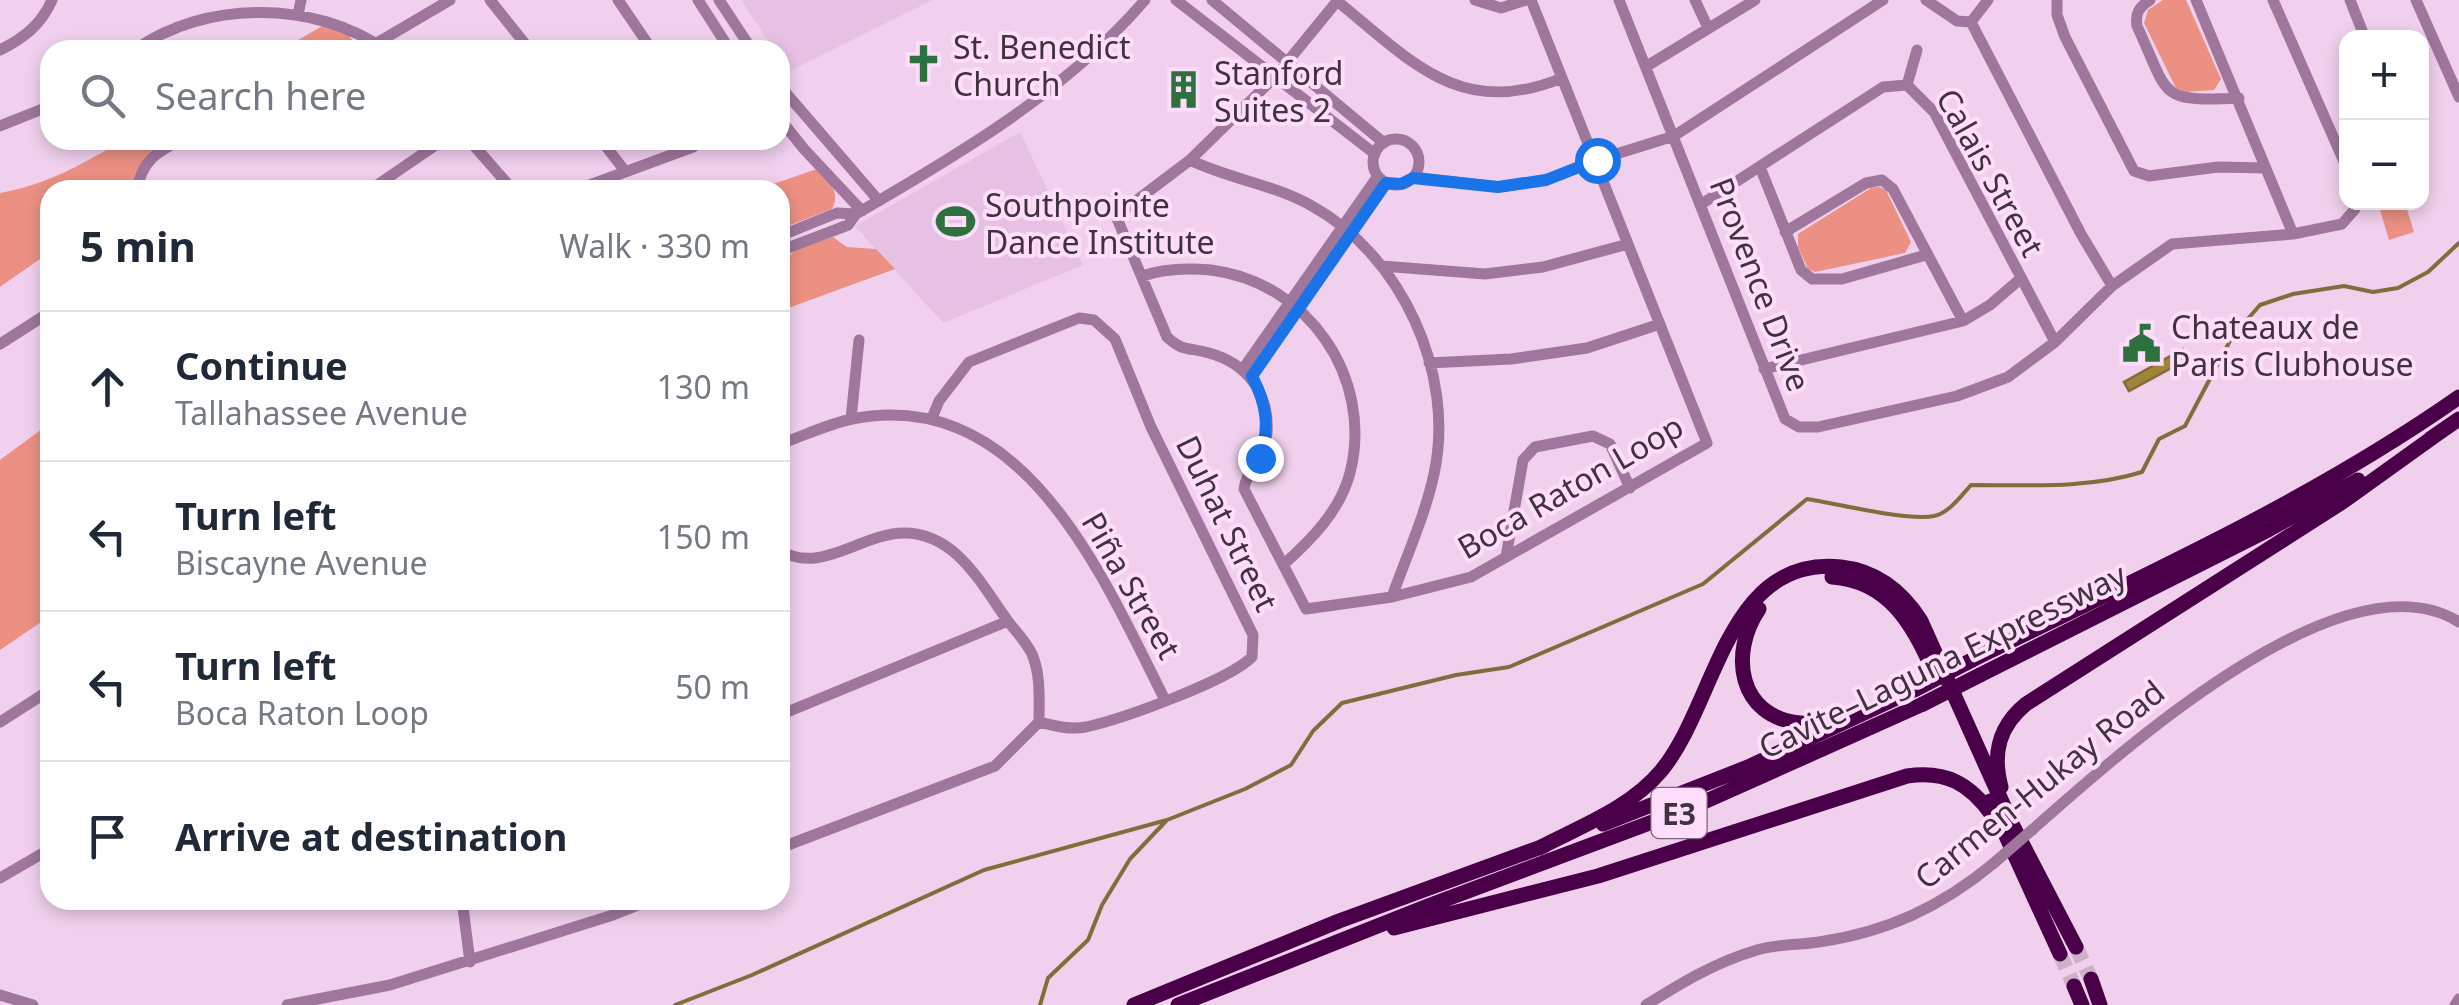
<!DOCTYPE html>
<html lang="en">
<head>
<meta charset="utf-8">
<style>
	body { margin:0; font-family:"Noto Sans",sans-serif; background:#f6f6f7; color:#1f2937 }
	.controls { position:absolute; right:30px; top:30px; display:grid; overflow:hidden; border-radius:20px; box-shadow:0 5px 15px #0003 }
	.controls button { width:90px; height:90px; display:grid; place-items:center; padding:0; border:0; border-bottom:2px solid #e0e1e3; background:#fff; color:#1f2937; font:50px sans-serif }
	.stop { position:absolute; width:30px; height:30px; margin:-22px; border:8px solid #1a73e8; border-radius:50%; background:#fff }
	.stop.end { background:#1a73e8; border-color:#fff; box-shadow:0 2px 10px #0008 }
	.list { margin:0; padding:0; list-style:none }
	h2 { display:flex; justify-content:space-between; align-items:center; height:130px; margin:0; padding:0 40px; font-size:42px }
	h2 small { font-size:32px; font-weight:400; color:#747a83 }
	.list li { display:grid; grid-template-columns:65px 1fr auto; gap:30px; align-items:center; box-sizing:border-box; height:150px; padding:0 40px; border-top:2px solid #e0e1e3 }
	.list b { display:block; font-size:38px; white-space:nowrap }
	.list p { margin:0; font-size:32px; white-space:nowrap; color:#747a83 }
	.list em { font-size:32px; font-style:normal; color:#747a83 }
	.icon { flex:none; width:55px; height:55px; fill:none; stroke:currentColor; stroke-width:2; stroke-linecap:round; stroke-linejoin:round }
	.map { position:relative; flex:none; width:2459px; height:1005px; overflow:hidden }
	.search { position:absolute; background:#fff; box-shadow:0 5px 15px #0003; left:40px; top:40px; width:750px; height:110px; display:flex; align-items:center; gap:25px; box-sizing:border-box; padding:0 35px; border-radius:30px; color:#747a83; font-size:38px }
	.panel { position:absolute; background:#fff; box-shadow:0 5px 15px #0003; left:40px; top:180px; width:750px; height:730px; border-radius:30px }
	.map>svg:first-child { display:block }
	.built { fill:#e7c1e4 }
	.green { fill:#eb9083 }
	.water { fill:#a08439; stroke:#836c3b; stroke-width:2.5 }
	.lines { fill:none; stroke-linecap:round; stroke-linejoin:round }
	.stream { stroke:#836c3b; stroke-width:4 }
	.highway-tunnel { stroke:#cdb1ca; stroke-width:15; stroke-dasharray:15 8; stroke-linecap:butt }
	.minor { stroke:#9f769c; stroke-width:11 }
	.highway { stroke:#4a0049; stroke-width:15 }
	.minor-bridge { stroke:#9f769c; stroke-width:11 }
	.highway-bridge { stroke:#4a0049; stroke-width:15 }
	.route { stroke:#1a73e8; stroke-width:12 }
	.labels { text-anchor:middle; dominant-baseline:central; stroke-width:8; stroke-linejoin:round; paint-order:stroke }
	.shield { fill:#feddfb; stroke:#796677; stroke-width:2.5 }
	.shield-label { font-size:30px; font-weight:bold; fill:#40333f }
	.poi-label { font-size:32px; fill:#40333f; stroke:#feddfb; text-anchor:start }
	.street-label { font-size:32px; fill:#40333f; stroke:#feddfb }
</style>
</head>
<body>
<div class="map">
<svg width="2459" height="1005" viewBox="0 0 2459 1005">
	<rect width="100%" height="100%" fill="#f0d0ed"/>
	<path class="built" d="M741,0H933L788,72L780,60V50H774Z
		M1020,132L1083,265L943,323L855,226Z"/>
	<path class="green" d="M2163,0H2186L2221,79L2214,90L2186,92L2176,88L2144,23L2148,10Z
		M324,25L347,33L360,50H281Z
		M124,140H175L150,154L135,190H50V252L0,287V193C47,185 84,163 124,140Z
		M817,169C829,183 841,190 832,209L780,229V190H755Z
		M1879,187L1886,190L1911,242L1905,253L1815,272L1808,269L1798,247V234L1871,188Z
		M2378,203H2405L2414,232L2389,240Z
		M833,237L847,247L876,249L895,269L780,311V263L796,250Z
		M50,423V616L0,650V460Z"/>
	<path class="water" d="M2183,349L2188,359L2129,391L2124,382Z"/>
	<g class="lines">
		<path class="stream" d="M675,1005L752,975L984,870L1167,820L1245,789L1291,765L1313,731L1342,703L1456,675L1509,667L1703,584L1807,499C1839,504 1905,521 1934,516C1949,513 1961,496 1971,485C2027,485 2088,489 2142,472L2159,439L2185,426L2232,337L2260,305L2293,294L2344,286L2373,292L2398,288L2428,272L2459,243
			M1040,1005L1048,978L1088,940L1102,905L1130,859L1167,820"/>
		<path class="highway-tunnel" d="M2076,947L2091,979
			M2060,954L2074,986"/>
		<path class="minor" d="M490,0L530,50
			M618,0L652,50
			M698,0L730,50
			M719,0L752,50
			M1176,0L1375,154
			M1212,0L1384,143
			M1338,0L1275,77L1190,160L1116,216L1167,337C1183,352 1189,347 1209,353C1246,363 1270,393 1267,433C1265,455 1247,468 1244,489L1306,609L1392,597L1471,577L1707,443L1531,0
			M1475,0L1501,8L1526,0
			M1619,0L1785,419L1799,427H1818L1957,396L2008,377L2055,342L2112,286L2172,244L2293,234L2342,224L2355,209L2356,202
			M1695,0L1708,28
			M1926,0L1957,21L1971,22L1988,0
			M2057,0V15L2065,37L2134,171L2149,176L2218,167L2265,168
			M2150,0C2139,7 2135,13 2137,26C2170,97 2157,102 2239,98
			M2196,0L2293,234
			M2273,0L2346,166
			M2350,0L2365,38
			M2416,0L2459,97
			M1337,1C1410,60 1460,120 1562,78
			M298,15L301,0
			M1971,22L2081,234L2112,286
			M0,50C24,38 41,25 52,0
			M135,50C204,0 316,0 385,50
			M365,50L450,0
			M1647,66L1755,0
			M1907,85L1917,50
			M780,86L879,201
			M780,119L804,149L862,211
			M0,126L50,106
			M1373 162a23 23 0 1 1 46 0a23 23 0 1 1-46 0Z
			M469,140L513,190
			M601,140L625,171
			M1190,160C1229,179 1273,184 1312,206C1401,255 1456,373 1434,474C1425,516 1406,557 1392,597
			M1760,167L1801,270L1812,279H1842L1926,255
			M1413,177L1498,187L1546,180L1597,160L1674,136L1883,0
			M137,190C142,161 156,152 181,140
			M370,190L443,140
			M576,190L693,147L701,140
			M1700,205L1883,87L1907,85L1934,112L2055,342
			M1785,232L1866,183L1882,180L1893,189L1963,321
			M780,236L837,213L856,214
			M780,251L848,225L856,214C958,155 1068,90 1145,0
			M1382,266L1485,274L1543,267L1628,244
			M1143,276C1165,268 1188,268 1211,270C1308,282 1374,378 1350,473C1340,511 1311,540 1283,565
			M0,344L50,312
			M1429,363L1511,359L1587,348L1660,324
			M1243,369L1378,176
			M1764,369L1963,321L1990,305L2019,280
			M1252,376L1386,183
			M932,418L939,401L969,362L1079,318L1094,320L1115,339L1151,427L1253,635L1252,657C1228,681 1122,719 1086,727C1070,730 1055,726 1039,722
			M851,419L859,340
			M780,444C803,436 828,424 852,419C1024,385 1103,577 1165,700
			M780,550C819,576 862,533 904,533C954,533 979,580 1005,617C1013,629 1026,641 1032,654C1041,675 1039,700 1039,722L995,766L780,848
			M1506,557L1523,460L1535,447L1593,436L1610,444L1630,488
			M780,715L1008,621
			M0,722L50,690
			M2032,830C2115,757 2342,549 2459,622
			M0,878L50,849
			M462,900L470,962
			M0,995L33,1005
			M287,1005L390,985L613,915L651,900
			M1646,1005C1683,982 1716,962 1757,950C1777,944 1799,945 1819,942C1887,932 1941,907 1994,863
			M2455,1005L2459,999"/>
		<path class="highway" d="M2430,439L2459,419
			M1832,577C1889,581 1912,624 1933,670
			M1759,609C1729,653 1738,717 1800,723C1816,724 1831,719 1846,714
			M1972,660C2138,578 2308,503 2459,397
			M1980,675L2268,530L2358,480
			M2001,787C1992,753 1999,726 2026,704L2344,501L2436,435
			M1990,801L2060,954
			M1603,824L1748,767L1916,689
			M1539,848C1581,826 1630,808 1661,771C1717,704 1725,555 1841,567C1877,571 1902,591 1921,621L2012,824L2076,947
			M1394,928L1598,876L1907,776C1946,770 1970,784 1992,815
			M2091,979L2100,1005
			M2074,986L2082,1005
			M1134,1005L1339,921L1544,846
			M1178,1005L1428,906L1695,806L1923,704"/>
		<path class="minor-bridge" d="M1994,863L2032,830"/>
		<path class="highway-bridge" d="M1916,689L1972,660
			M1923,704L1980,675"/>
	</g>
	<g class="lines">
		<path class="route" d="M1260,458C1270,427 1267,405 1252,376L1386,183L1401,184L1413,178L1498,187L1546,180L1597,160"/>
	</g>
	<defs>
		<symbol id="church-bare" viewBox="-9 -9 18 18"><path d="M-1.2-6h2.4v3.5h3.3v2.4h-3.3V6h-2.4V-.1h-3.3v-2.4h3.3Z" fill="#2d723e" stroke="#feddfb" stroke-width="2.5" paint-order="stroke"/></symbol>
		<symbol id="building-bare" viewBox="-9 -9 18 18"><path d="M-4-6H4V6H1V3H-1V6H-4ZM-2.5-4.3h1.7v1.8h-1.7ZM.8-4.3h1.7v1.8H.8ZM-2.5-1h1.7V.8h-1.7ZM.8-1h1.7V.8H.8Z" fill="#2d723e" stroke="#feddfb" stroke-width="2.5" paint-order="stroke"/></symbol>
		<symbol id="stadium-bare" viewBox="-9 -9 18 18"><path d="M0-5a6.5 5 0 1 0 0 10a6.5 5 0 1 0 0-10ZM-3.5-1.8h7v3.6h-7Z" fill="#2d723e" stroke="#feddfb" stroke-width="2.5" paint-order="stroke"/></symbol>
		<symbol id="civic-bare" viewBox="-9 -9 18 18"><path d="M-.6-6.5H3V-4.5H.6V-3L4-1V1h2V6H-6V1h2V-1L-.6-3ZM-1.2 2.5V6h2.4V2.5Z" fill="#2d723e" stroke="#feddfb" stroke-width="2.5" paint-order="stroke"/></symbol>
	</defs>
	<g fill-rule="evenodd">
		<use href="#church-bare" x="896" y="36" width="55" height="55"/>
		<use href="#building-bare" x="1156" y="62" width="55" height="55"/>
		<use href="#stadium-bare" x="928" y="194" width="55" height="55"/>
		<use href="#civic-bare" x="2114" y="316" width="55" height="55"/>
	</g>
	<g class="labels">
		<rect class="shield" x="1651.5" y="788" width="55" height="50" rx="8"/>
		<g class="shield-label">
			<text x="1679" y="813">E3</text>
		</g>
		<g class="poi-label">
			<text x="953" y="46">St. Benedict<tspan x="953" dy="37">Church</tspan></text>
			<text x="1214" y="72">Stanford<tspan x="1214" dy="37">Suites 2</tspan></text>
			<text x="985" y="204">Southpointe<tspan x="985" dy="37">Dance Institute</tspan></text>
			<text x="2171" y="326">Chateaux de<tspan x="2171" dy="37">Paris Clubhouse</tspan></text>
		</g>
		<g class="street-label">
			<text transform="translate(1991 172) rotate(61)">Calais Street</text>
			<text transform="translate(1761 284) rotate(69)">Provence Drive</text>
			<text transform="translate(1570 486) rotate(-30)">Boca Raton Loop</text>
			<text transform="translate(1228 523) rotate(64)">Duhat Street</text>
			<text transform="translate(1132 585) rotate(60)">Piña Street</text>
			<text transform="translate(1942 660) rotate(-26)">Cavite–Laguna Expressway</text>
			<text transform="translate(2039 784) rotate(-39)">Carmen-Hukay Road</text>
		</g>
	</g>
</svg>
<div class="controls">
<button>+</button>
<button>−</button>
</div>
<div class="stop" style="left:1597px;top:160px"></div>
<div class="stop end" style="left:1260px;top:458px"></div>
<div class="search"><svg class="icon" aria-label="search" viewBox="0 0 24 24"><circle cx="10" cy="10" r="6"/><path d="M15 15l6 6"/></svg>Search here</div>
<section class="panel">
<h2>5 min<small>Walk · 330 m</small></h2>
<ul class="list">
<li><svg class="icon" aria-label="ahead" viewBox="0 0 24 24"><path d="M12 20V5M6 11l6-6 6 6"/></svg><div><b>Continue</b><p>Tallahassee Avenue</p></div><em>130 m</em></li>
<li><svg class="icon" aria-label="left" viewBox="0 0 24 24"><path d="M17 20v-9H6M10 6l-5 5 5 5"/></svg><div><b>Turn left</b><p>Biscayne Avenue</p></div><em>150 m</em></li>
<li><svg class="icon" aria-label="left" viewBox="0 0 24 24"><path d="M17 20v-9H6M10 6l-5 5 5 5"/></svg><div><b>Turn left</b><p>Boca Raton Loop</p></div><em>50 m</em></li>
<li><svg class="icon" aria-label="arrive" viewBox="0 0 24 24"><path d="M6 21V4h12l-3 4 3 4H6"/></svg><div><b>Arrive at destination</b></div></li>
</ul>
</section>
</div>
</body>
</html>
